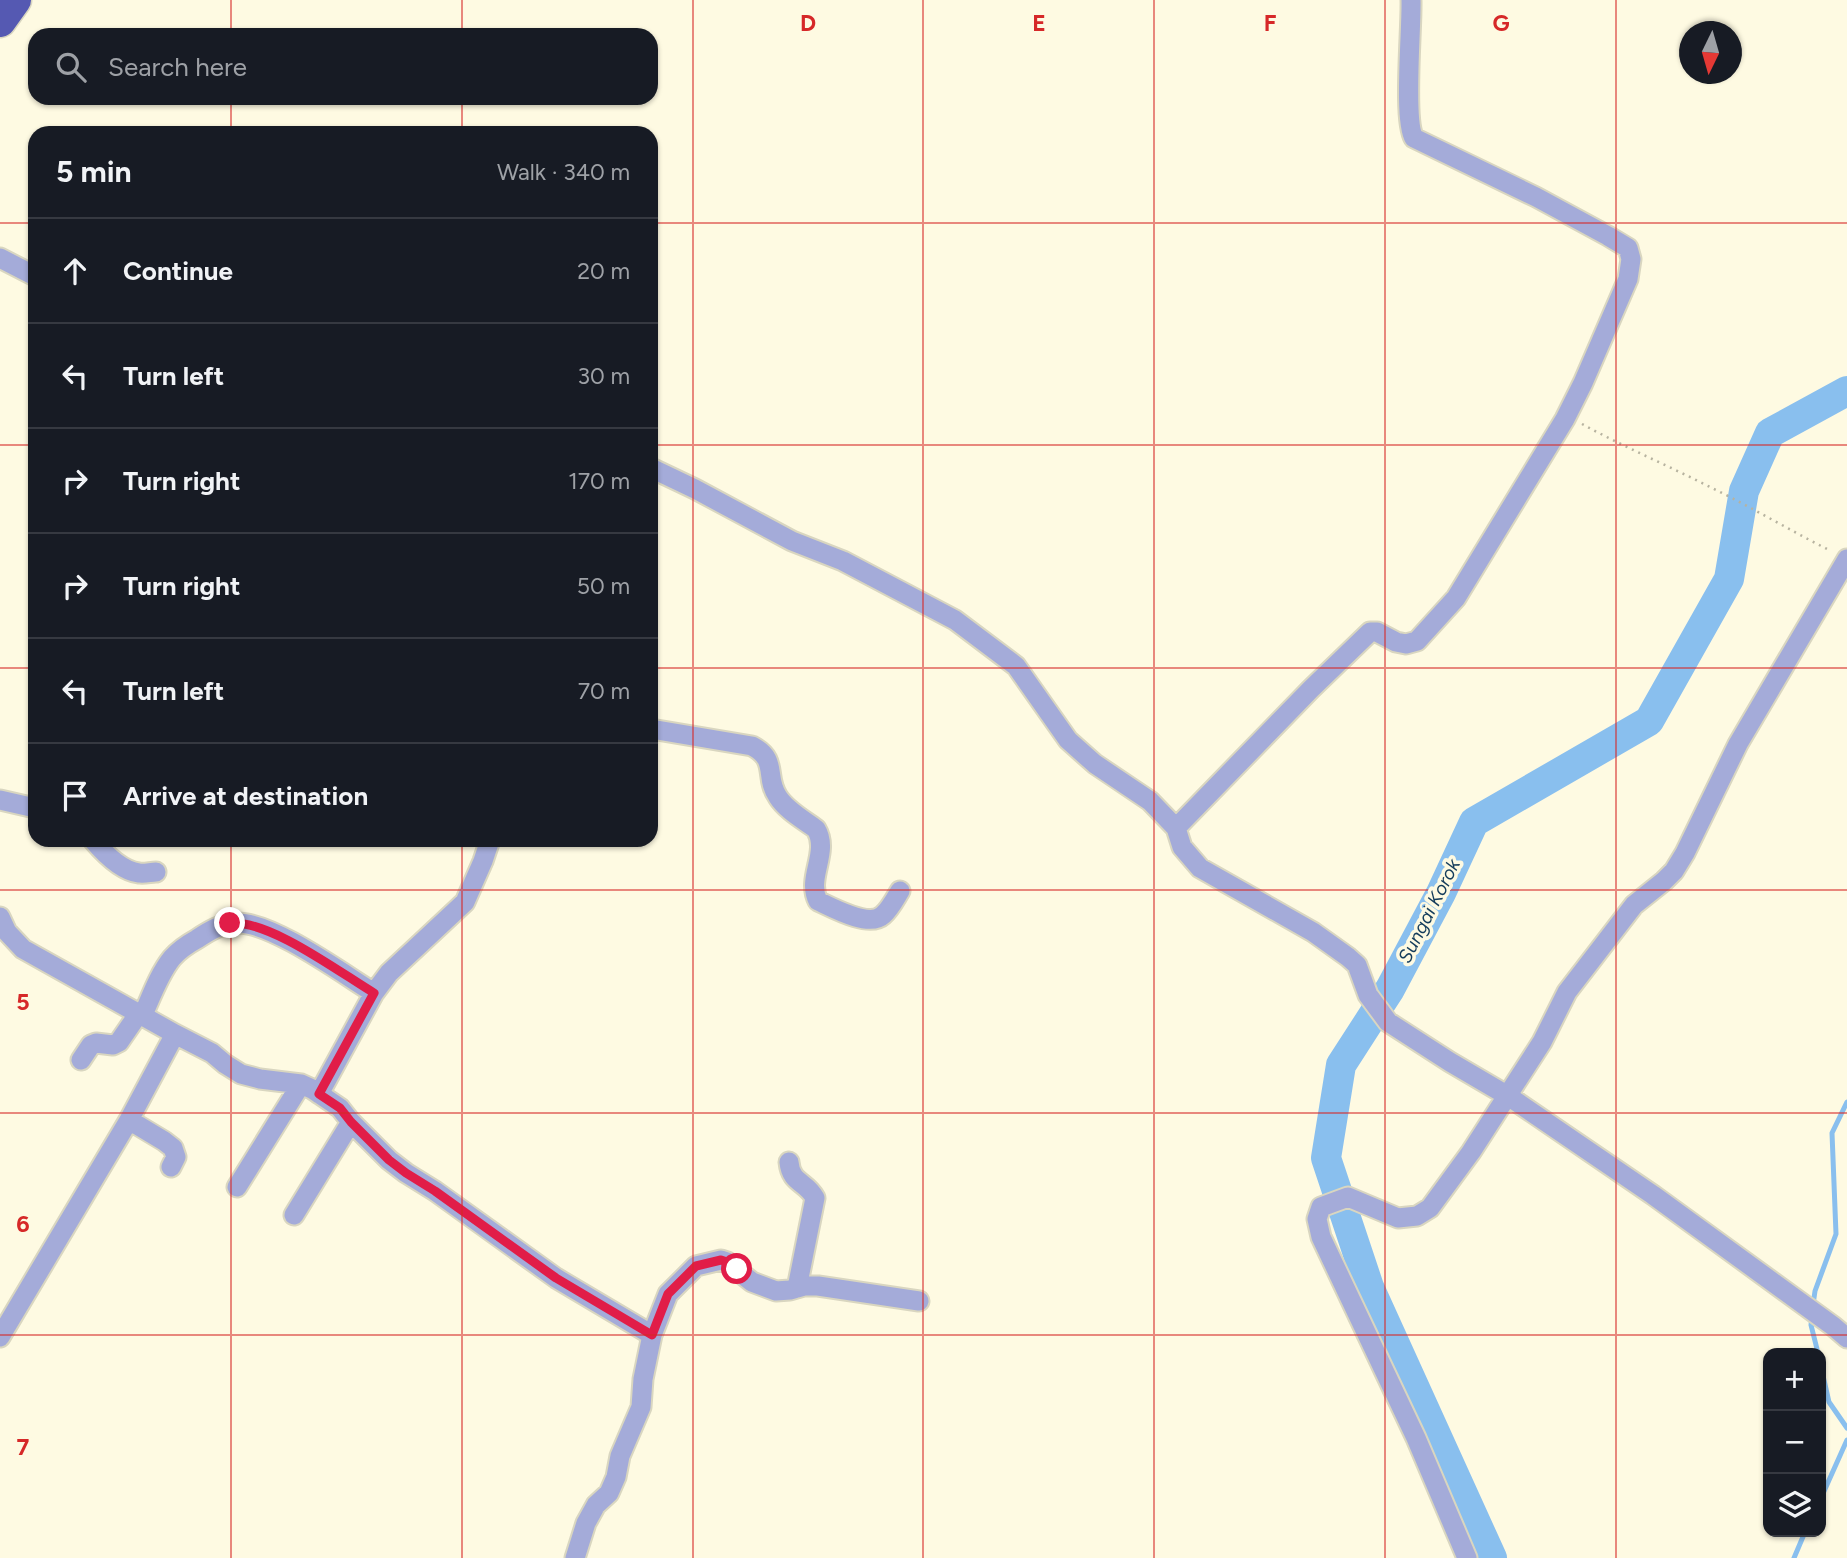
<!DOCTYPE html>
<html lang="en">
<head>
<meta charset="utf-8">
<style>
	body { margin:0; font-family:Figtree,sans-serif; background:#242831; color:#f1f3f6 }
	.controls { position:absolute; right:21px; bottom:21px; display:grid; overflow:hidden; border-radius:14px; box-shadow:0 2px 5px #0004 }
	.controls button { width:63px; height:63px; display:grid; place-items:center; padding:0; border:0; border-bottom:2px solid #363941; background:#171b24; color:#f1f3f6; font:35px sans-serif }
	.compass { position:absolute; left:1679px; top:21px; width:63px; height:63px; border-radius:50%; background:#171b24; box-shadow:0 2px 5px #0004; rotate:185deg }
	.stop { position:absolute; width:21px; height:21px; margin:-16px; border:5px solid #e11d48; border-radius:50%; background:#fff }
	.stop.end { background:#e11d48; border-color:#fff; box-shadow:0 2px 7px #0008 }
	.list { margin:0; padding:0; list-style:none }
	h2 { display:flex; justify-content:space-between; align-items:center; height:91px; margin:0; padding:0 28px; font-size:30px }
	h2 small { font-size:23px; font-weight:400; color:#9ea1a6 }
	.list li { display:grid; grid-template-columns:46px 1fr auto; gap:21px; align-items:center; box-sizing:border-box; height:105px; padding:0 28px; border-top:2px solid #363941 }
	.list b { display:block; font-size:26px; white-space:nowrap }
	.list em { font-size:23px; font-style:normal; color:#9ea1a6 }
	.icon { flex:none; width:38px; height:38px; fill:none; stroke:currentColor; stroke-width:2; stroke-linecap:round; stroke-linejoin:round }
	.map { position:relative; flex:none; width:1847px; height:1558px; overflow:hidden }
	.search { position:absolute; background:#171b24; box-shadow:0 2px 5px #0004; left:28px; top:28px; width:630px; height:77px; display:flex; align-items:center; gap:18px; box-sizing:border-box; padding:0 24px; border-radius:21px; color:#9ea1a6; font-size:26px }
	.panel { position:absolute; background:#171b24; box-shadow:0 2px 5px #0004; left:28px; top:126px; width:630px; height:721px; border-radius:21px }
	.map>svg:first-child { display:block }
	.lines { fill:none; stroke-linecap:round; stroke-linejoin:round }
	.stream { stroke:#89bfee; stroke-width:5 }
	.river { stroke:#89bfee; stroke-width:30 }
	.minor-casing { stroke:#d9d6c0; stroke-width:23 }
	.trunk-casing { stroke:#d9d6c0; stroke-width:35 }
	.path { stroke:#b7b3a0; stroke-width:2.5; stroke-dasharray:2 5; stroke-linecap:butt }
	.minor { stroke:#a4abd9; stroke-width:19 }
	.trunk { stroke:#5559b2; stroke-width:32 }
	.route { stroke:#e11d48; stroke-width:9 }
	.grid { fill:none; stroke:#d62828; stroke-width:2; stroke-opacity:0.55 }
	.labels { text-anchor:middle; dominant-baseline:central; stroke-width:7; stroke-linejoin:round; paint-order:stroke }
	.water-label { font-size:19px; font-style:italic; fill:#143c5b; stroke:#fefae2 }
	.grid-label { font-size:23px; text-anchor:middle; font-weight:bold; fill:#d62828; stroke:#fefae2; stroke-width:7; stroke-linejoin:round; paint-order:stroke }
</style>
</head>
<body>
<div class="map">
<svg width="1847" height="1558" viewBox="0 0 1847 1558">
	<rect width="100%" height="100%" fill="#fefae2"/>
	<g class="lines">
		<path class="stream" d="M1813,1305L1815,1291L1836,1234L1832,1133L1847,1102
			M1812,1315L1811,1325L1818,1353
			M1821,1367L1829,1402L1847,1428
			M1821,1498L1847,1440
			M1794,1558L1805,1532"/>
		<path class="river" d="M1492,1558L1369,1287L1326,1158L1341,1065L1390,989L1441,893L1474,822L1649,721L1729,579L1744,491L1770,433L1847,391"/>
		<defs>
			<path id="minor" d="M0,258L35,276
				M651,468L695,489L792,541L843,561L955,620L1016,666L1068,740L1095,764L1150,801L1176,828L1182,847L1200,868L1313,932L1348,957L1357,965L1368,995L1388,1022L1450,1062L1508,1096L1653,1195L1833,1326L1847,1338
				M651,729L752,746C779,760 764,777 778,797C786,810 804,820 816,829C830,852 806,878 818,901C833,908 869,928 883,915C890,909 895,899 900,891
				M0,800L35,808
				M1176,828L1311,689L1370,632H1377L1396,642L1406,644L1417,641L1456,598L1565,419L1583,383L1628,279L1631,259L1628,248L1608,236L1536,197L1414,138C1403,120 1412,27 1411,0
				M93,840C104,853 121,871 139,873C144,874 151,872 156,872
				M0,917L7,932L23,949L175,1034L212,1053L225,1064L241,1074L260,1079L301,1084L312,1089L340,1108L351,1122L389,1160L406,1173L435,1191L556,1278L652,1335
				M143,1015C151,997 159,974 172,958C179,950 188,944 197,939C209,931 222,923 237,923C272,922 343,974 374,993
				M81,1060L91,1045L96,1043L113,1045L119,1042L139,1013
				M319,1094L374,993L389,973L465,902L483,861L490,840
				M129,1120L164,1141L173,1148L176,1157L171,1167
				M789,1162C791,1184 806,1181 815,1198L797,1288
				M237,1187L301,1084
				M294,1215L351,1122
				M0,1337L129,1120L175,1034
				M575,1558L586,1523L596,1505L609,1493L616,1477L620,1456L641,1407L643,1379L652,1335L668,1294L696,1266L721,1260L727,1262L752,1282L776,1291L790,1290L804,1286H818L919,1301
				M1467,1558L1416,1438L1321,1237L1317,1219L1321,1207L1348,1197L1398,1218L1417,1216L1430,1208L1471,1152L1542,1042L1567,992L1634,905L1664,881L1674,871L1685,853L1738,744L1847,559"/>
			<path id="trunk" d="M0,21L15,0"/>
		</defs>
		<use href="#minor" class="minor-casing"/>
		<use href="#trunk" class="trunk-casing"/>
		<path class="path" d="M1582,424C1624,447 1669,466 1712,488C1753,508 1791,531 1831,551"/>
		<use href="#minor" class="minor"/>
		<use href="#trunk" class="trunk"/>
	</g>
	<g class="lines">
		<path class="route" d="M230,923C270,920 339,972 374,993L319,1094L340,1108L351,1122L389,1160L406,1173L435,1191L556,1278L652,1335L668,1294L696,1266L721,1260L727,1262L737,1269"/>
	</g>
	<path class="grid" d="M231,0V35M462,0V35M693,0V1558M923,0V1558M1154,0V1558M1385,0V1558M1616,0V1558M231,98V133M462,98V133M0,223H35M651,223H1847M0,445H35M651,445H1847M0,668H35M651,668H1847M231,840V1558M462,840V1558M0,890H1847M0,1113H1847M0,1335H1847"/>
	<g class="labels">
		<g class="water-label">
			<text transform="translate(1429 911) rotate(-63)">Sungai Korok</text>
		</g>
	</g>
	<g class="grid-label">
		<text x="808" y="31">D</text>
		<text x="1039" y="31">E</text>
		<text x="1270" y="31">F</text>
		<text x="1501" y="31">G</text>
		<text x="23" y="1010">5</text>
		<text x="23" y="1232">6</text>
		<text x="23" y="1455">7</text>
	</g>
</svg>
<div class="controls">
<button>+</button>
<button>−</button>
<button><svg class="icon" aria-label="layers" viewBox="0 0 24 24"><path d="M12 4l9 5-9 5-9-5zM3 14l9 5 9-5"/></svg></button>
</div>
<svg class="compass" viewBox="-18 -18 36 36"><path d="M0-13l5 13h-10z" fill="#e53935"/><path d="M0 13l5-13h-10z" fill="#9ea1a6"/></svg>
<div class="stop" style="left:737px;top:1269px"></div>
<div class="stop end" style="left:230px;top:923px"></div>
<div class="search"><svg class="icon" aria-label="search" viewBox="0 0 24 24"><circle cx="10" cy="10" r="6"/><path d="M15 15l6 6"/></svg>Search here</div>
<section class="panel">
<h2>5 min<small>Walk · 340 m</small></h2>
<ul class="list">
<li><svg class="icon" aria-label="ahead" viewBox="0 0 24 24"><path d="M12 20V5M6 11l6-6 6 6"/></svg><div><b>Continue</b></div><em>20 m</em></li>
<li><svg class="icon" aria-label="left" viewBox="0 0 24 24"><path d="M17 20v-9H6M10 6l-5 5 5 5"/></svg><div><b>Turn left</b></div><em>30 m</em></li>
<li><svg class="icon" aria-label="right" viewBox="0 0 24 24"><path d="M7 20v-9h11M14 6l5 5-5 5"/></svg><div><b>Turn right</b></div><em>170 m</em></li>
<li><svg class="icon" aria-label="right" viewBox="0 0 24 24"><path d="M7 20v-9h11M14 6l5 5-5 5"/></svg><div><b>Turn right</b></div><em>50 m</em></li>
<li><svg class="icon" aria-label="left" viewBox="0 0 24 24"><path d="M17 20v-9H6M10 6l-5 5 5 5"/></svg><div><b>Turn left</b></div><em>70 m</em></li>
<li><svg class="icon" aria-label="arrive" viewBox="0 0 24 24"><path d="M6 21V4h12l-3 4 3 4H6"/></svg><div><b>Arrive at destination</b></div></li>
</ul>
</section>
</div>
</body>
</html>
